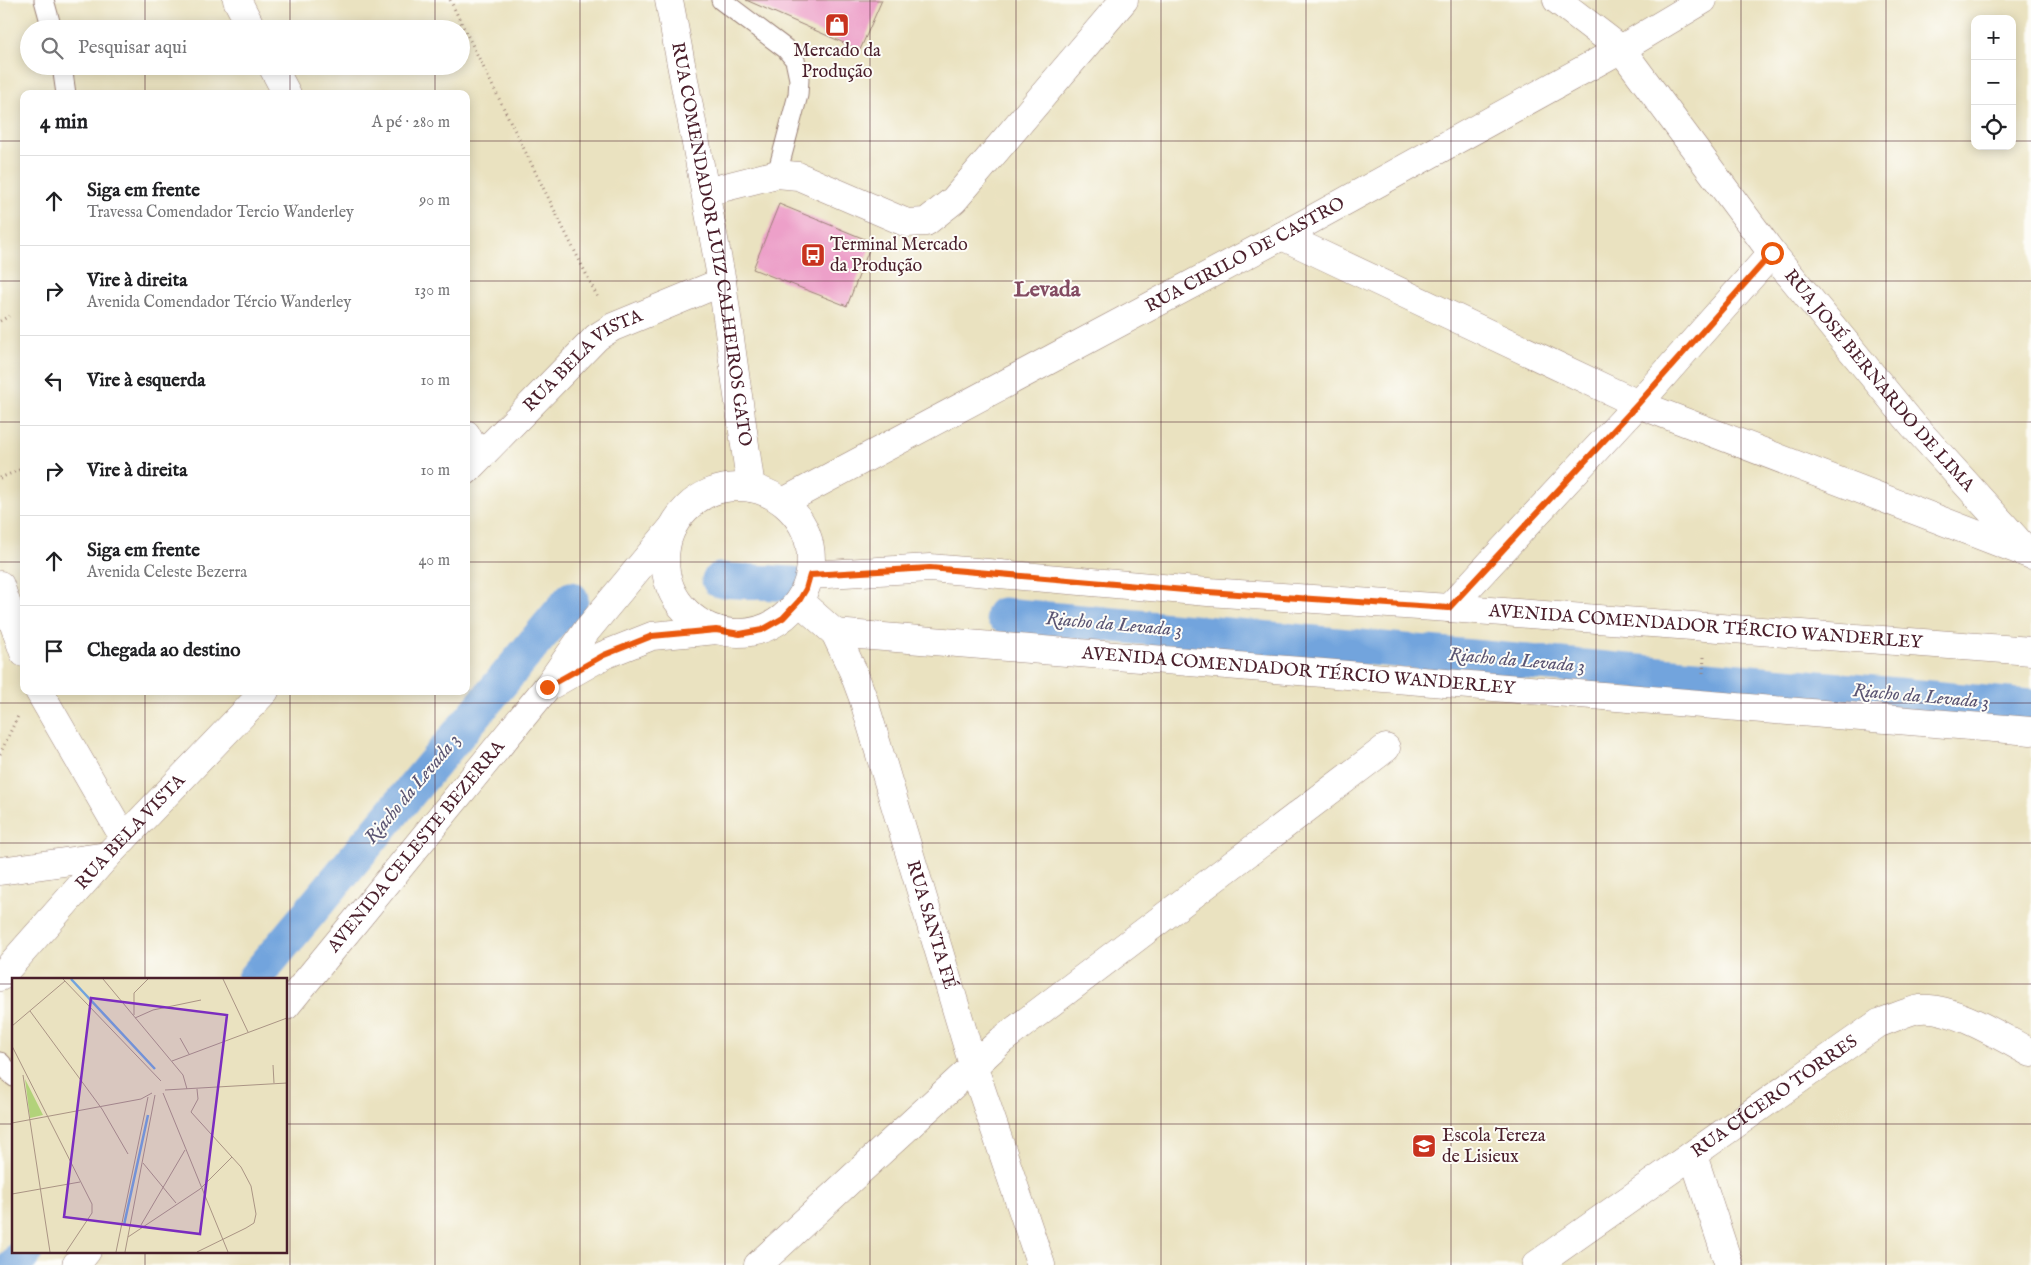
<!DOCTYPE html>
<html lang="pt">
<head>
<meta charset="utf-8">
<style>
	body { margin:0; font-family:"IM FELL English",serif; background:#f2f2f2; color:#202124 }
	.controls { position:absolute; right:15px; top:15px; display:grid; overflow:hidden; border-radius:10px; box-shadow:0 2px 12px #0003 }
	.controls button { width:45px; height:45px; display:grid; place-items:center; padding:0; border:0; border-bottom:1px solid #e0e0e0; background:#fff; color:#202124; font:25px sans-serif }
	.stop { position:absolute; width:15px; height:15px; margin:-11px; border:4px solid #ea580c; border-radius:50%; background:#fff }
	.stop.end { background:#ea580c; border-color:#fff; box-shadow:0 1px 5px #0008 }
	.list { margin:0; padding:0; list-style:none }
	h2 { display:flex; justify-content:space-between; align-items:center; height:65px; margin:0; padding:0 20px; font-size:21px }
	h2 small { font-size:16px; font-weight:400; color:#757577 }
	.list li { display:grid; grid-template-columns:32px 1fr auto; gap:15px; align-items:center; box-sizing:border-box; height:90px; padding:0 20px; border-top:1px solid #e0e0e0 }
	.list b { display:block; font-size:19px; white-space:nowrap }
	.list p { margin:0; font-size:16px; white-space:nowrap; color:#757577 }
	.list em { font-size:16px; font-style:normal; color:#757577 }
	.icon { flex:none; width:28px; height:28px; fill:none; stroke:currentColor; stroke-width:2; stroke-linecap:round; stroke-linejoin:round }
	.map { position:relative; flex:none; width:2031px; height:1265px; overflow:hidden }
	.search { position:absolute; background:#fff; box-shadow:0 2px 12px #0003; left:20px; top:20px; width:450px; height:55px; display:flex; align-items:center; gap:12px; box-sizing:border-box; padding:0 18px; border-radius:28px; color:#757577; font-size:19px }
	.panel { position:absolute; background:#fff; box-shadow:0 2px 12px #0003; left:20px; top:90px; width:450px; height:605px; border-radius:10px }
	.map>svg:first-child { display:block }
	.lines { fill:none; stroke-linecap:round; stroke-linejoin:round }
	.canal { stroke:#72a4dd; stroke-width:35 }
	.building { fill:#eda0c9 }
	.lane-casing { stroke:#9a8076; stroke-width:21 }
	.street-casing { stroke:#9a8076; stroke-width:29 }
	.path { stroke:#9a8076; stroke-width:3; stroke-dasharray:1 4; stroke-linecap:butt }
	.lane { stroke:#fff; stroke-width:19 }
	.street { stroke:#fff; stroke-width:28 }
	.route { stroke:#ea580c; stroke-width:6 }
	.grid { fill:none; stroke:#4a1f2b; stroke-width:1; stroke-opacity:0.55 }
	.labels { text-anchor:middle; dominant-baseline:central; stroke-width:4; stroke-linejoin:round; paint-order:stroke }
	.poi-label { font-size:18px; fill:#4a1f2b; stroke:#fdfcf7; text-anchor:start }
	.street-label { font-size:18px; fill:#4a1f2b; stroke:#fdfcf7 }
	.water-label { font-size:19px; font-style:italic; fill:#5a5472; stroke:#fdfcf7 }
	.district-label { font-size:22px; font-weight:bold; fill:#834c62; stroke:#fdfcf7 }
	.inset-river { fill:none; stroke:#72a4dd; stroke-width:2.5 }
	.inset-road { fill:none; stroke:#aa9484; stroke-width:1 }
	.view { fill:#7b2cbf; fill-opacity:0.15; stroke:#7b2cbf; stroke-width:2.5 }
	.inset-edge { fill:none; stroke:#4a1f2b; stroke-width:2.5 }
</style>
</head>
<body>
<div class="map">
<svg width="2031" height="1265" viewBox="0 0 2031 1265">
	<rect width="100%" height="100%" fill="#fdfcf7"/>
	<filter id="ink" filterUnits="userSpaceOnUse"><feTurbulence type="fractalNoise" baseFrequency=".02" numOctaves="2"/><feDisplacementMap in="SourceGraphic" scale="10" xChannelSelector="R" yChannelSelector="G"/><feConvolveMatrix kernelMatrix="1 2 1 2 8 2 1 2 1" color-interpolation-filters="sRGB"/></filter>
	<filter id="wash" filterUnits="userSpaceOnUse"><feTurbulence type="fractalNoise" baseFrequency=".0096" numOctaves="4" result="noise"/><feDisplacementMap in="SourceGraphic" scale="20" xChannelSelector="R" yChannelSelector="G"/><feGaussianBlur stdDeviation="1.12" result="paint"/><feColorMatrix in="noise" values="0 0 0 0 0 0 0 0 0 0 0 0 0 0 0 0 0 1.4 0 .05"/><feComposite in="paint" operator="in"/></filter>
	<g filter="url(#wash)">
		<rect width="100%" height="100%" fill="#eae2c0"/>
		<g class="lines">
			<path class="canal" d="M719,580L793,584
				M1003,615L2031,707
				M254,979L571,599
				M15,1265L26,1251"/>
		</g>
		<g id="blocks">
			<path class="building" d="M746,0H882L860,50Z
				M779,204L872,242L847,306L753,269Z"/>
		</g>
	</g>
	<g filter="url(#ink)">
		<use href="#blocks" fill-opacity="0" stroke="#9a8076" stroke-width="1"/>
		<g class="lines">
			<defs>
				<path id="lane" d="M44,0L52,29
					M721,0L786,49L795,60L799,79L798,95L777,174
					M62,66L66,94
					M0,1062L14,1077"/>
				<g id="street">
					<path d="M237,0L252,29"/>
					<path id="s1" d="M669,0L722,282L751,488"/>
					<path id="s2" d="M1557,0L1621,49L1772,253L1913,425L2027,551"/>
					<path d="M272,66L287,94"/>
					<path d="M706,192L777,174L798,176L907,223L926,222L954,200L1124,0"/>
					<path d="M1282,236L1638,404L2031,555"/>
					<path d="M466,434L478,457"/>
					<path id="s3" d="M466,471L597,337L613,327L722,282"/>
					<circle cx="738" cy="560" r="73"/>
					<path id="s4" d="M783,502L1282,236L1621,49L1703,0"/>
					<path id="s5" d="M810,575L930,568L1208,592L1449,608L2031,651"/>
					<path d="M0,585L24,653"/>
					<path id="s6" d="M799,601L835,633L853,671L863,698L973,1065L1041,1265"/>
					<path d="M1449,608L1638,404L1772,253"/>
					<path id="s7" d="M835,633L2031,731"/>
					<path d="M553,684L604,655L652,636L717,630"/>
					<path d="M39,691L124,838"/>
					<path d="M0,871L107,856"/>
					<path id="s8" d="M0,977L107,856L265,691"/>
					<path id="s9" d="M286,1006L547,687L587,630L672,528"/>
					<path d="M1693,1155L1729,1265"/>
					<path d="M76,1265L87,1251"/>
					<path d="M758,1265L1002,1040L1386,748"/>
					<path id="s10" d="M1536,1265L1879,1023C1892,1019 1907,1011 1920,1009C1951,1005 2003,1038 2031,1053"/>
				</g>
			</defs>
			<use href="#lane" class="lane-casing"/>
			<use href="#street" class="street-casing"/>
			<path class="path" d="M450,0L599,300
				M0,321L9,316
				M0,478L24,468
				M1703,673L1704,657
				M0,754L18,716"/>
			<use href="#lane" class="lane"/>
			<use href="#street" class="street"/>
		</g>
	</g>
	<g class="lines" filter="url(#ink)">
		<path class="route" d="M547,687L604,655L652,636L716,630L740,634L762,630L783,618L799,601L806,589L810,575L930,568L1208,592L1449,608L1638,404L1772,253"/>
	</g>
	<path class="grid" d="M145,0V29M290,0V29M435,0V29M580,0V1265M725,0V1265M870,0V1265M1016,0V1265M1161,0V1265M1306,0V1265M1451,0V1265M1596,0V1265M1741,0V1265M1886,0V1265M145,66V94M290,66V94M435,66V94M0,141H24M466,141H1975M2012,141H2031M0,281H24M466,281H2031M0,422H24M466,422H2031M0,562H24M466,562H2031M145,691V979M290,691V1265M435,691V1265M0,703H2031M0,843H2031M0,984H14M286,984H2031M0,1124H14M286,1124H2031M145,1251V1265"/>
	<defs>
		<symbol id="shop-square" viewBox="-11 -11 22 22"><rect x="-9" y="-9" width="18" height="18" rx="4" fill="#c8321e" stroke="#fdfcf7"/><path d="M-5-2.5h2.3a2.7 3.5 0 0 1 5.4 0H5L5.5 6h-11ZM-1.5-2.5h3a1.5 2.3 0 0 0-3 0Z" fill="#fff"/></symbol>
		<symbol id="bus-square" viewBox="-11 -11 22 22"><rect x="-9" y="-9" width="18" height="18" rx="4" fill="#c8321e" stroke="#fdfcf7"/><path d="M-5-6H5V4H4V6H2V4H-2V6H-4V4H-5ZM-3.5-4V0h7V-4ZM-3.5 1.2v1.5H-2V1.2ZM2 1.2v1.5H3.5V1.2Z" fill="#fff"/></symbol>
		<symbol id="school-square" viewBox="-11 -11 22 22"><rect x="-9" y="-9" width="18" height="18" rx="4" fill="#c8321e" stroke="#fdfcf7"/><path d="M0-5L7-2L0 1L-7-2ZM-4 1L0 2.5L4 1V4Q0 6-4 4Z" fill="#fff"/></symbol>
	</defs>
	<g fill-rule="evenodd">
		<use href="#shop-square" x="823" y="11" width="28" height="28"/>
		<use href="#bus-square" x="799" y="241" width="28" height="28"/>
		<use href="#school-square" x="1410" y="1132" width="28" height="28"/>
	</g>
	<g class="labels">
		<g class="poi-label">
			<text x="837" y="51" text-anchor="middle">Mercado da<tspan x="837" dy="21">Produção</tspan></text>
			<text x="830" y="245">Terminal Mercado<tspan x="830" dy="21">da Produção</tspan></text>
			<text x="1442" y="1136">Escola Tereza<tspan x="1442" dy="21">de Lisieux</tspan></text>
		</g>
		<g class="street-label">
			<text stroke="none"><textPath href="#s1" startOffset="248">RUA COMENDADOR LUIZ CALHEIROS GATO</textPath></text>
			<text stroke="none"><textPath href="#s4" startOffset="524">RUA CIRILO DE CASTRO</textPath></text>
			<text stroke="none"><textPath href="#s3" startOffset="162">RUA BELA VISTA</textPath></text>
			<text stroke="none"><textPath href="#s2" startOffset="501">RUA JOSÉ BERNARDO DE LIMA</textPath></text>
			<text stroke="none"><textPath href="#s5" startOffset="898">AVENIDA COMENDADOR TÉRCIO WANDERLEY</textPath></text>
			<text stroke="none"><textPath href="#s7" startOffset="465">AVENIDA COMENDADOR TÉRCIO WANDERLEY</textPath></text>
			<text stroke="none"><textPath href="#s8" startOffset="195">RUA BELA VISTA</textPath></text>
			<text stroke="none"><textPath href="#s9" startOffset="206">AVENIDA CELESTE BEZERRA</textPath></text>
			<text stroke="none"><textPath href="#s6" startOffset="356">RUA SANTA FÉ</textPath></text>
			<text stroke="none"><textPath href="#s10" startOffset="292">RUA CÍCERO TORRES</textPath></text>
		</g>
		<g class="water-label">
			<text transform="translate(1114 625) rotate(5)">Riacho da Levada 3</text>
			<text transform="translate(1517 661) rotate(5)">Riacho da Levada 3</text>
			<text transform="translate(1921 697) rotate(5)">Riacho da Levada 3</text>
			<text transform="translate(413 789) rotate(-50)">Riacho da Levada 3</text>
		</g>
		<g class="district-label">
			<text x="1047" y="290">Levada</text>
		</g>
	</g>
	<g transform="translate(12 978)">
		<rect width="275" height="275" fill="#eae2c0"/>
		<path d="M13,101L31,137L18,140Z" fill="#b2d27a"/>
		<path class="inset-river" d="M59,1L143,91M112,247L136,137"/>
		<path class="inset-road" d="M51,1L149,103M91,1L171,97L175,111M211,1L236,54M18,33L90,131L116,176M122,37V15L136,1M123,40L141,32L189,22M0,48L53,3M168,60L177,76M0,68L80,226V235L54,274M160,83L275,40M261,87L262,105M11,97L38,274M185,111L186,121L179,134L229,189L239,208L244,236L242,245L234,250L185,274M153,112L275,105M151,115L216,274M0,145L129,121L140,115M131,185L164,225M0,216L68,204M129,247L173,172M116,259L188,211L220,179M104,274L136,119M113,274L143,117"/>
		<path class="view" d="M79,20L215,37L188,256L52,239Z"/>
		<rect width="275" height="275" class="inset-edge"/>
	</g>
</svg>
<div class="controls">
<button>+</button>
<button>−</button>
<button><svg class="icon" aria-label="locate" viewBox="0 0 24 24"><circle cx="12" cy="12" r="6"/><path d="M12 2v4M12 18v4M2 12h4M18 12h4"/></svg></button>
</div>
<div class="stop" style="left:1772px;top:253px"></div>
<div class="stop end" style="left:547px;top:687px"></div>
<div class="search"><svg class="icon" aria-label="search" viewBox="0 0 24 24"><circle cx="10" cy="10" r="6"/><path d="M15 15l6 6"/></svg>Pesquisar aqui</div>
<section class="panel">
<h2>4 min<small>A pé · 280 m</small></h2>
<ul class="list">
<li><svg class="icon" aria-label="ahead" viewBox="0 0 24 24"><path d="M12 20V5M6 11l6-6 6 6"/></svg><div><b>Siga em frente</b><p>Travessa Comendador Tercio Wanderley</p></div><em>90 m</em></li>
<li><svg class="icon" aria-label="right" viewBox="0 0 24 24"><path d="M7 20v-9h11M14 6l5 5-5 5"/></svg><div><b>Vire à direita</b><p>Avenida Comendador Tércio Wanderley</p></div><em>130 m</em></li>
<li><svg class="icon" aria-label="left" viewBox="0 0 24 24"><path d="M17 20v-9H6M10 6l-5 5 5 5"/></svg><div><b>Vire à esquerda</b></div><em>10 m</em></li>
<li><svg class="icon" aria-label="right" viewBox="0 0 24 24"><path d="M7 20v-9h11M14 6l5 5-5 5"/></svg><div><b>Vire à direita</b></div><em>10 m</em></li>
<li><svg class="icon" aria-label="ahead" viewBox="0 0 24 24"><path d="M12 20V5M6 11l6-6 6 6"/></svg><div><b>Siga em frente</b><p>Avenida Celeste Bezerra</p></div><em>40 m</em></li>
<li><svg class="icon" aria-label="arrive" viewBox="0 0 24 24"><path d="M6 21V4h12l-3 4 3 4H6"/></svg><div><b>Chegada ao destino</b></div></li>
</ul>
</section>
</div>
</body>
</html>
